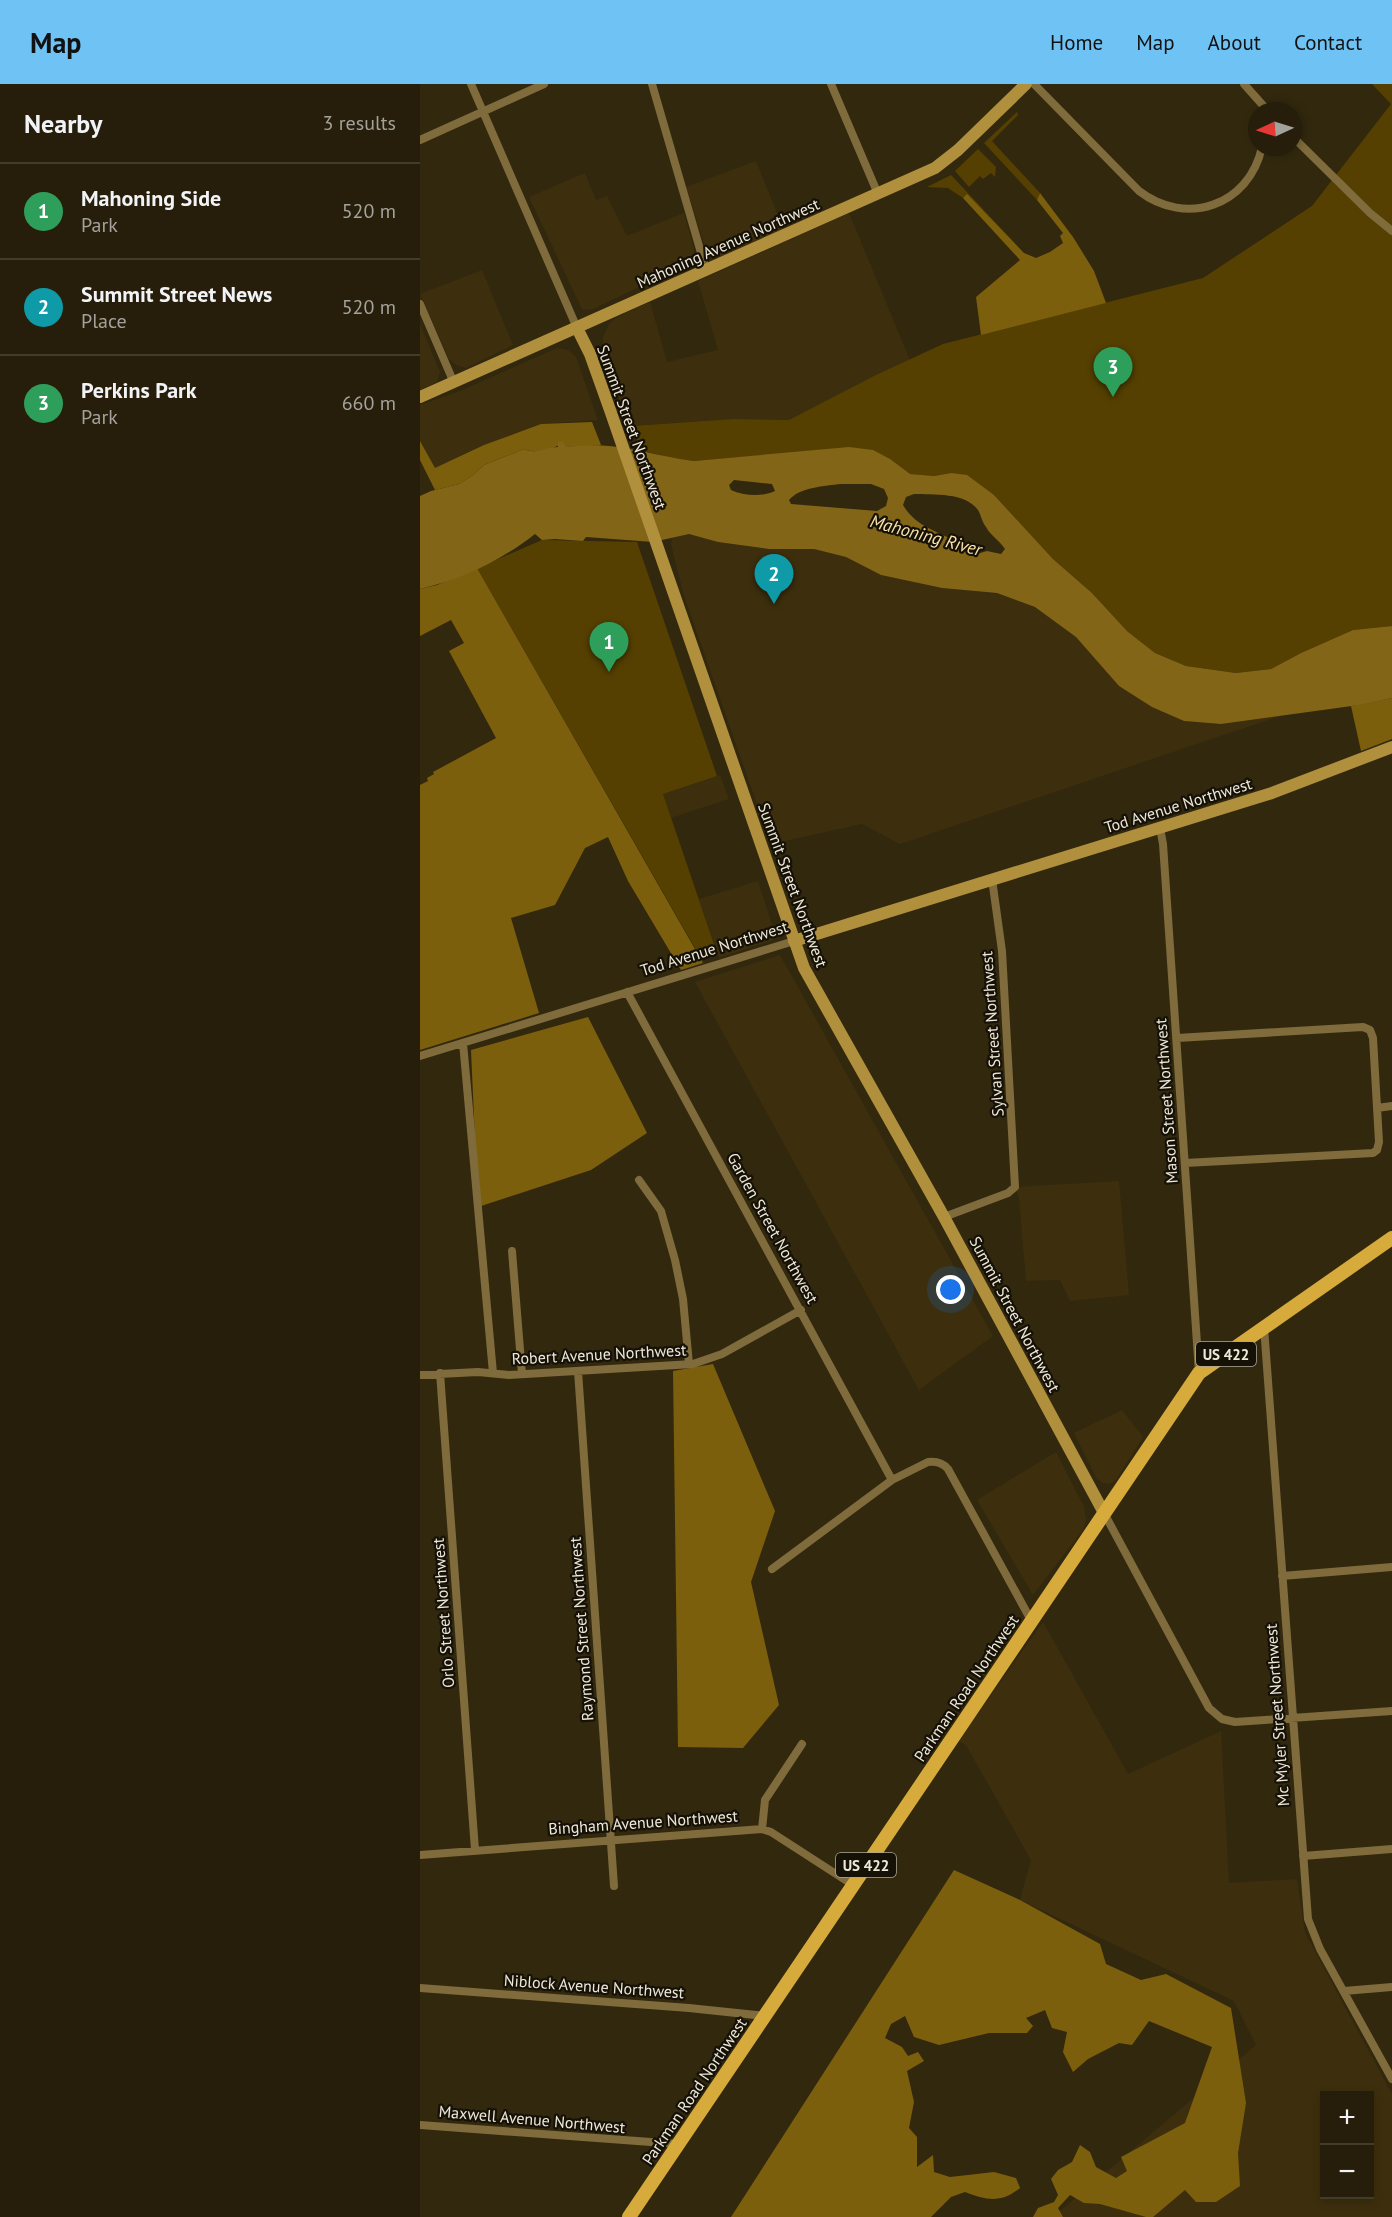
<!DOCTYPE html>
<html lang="en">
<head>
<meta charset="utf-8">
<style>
	body { margin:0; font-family:"PT Sans",sans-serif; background:#2e2713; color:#f1f3f6 }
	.controls { position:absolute; right:18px; bottom:18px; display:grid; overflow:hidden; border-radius:0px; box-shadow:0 3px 9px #0003 }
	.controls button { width:54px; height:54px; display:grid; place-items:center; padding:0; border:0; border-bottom:2px solid #423c2b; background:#261e0a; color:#f1f3f6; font:30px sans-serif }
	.compass { position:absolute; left:828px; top:18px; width:54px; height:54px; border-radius:50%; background:#261e0a; box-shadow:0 3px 9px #0003; rotate:266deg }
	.you { position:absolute; left:531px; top:1206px; width:21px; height:21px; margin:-15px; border:4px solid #fff; border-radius:50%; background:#1a73e8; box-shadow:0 0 0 9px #1a73e833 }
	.badge { display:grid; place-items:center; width:39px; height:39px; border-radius:50%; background:#6fc2f4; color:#fff; font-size:20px; font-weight:700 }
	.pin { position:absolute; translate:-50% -50px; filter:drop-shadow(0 2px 3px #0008) }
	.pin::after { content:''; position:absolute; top:32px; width:21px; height:18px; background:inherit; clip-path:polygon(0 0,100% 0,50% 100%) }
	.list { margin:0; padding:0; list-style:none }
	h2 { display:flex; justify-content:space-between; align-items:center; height:78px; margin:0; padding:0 24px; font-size:26px }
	h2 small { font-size:20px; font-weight:400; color:#a4a29c }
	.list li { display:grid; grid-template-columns:39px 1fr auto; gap:18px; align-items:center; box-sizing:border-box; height:96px; padding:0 24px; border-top:2px solid #423c2b }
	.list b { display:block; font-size:22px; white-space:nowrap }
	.list p { margin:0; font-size:20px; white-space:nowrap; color:#a4a29c }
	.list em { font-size:20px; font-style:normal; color:#a4a29c }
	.map { position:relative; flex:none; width:972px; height:2133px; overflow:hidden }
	header { display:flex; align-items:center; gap:36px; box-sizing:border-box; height:84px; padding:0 30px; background:#6fc2f4; color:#111 }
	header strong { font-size:28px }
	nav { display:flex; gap:33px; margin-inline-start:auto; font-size:21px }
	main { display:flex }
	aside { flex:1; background:#261e0a }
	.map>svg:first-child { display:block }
	.built { fill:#3d2f0d; fill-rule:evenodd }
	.green { fill:#554002 }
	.forest { fill:#7c5f0c }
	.water { fill:#826516; fill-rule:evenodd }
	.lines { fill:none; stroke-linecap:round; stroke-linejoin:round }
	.street { stroke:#7f6b3b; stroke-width:8 }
	.secondary { stroke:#b08f3d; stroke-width:12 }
	.primary { stroke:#d6ab3c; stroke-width:14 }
	.labels { text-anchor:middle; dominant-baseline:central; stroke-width:4.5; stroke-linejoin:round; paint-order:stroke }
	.shield { fill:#161107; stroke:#ada89a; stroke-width:1.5 }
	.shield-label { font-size:15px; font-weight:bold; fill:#eee8d9 }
	.street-label { font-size:16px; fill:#eee8d9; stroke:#161107 }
	.water-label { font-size:18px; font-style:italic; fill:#f9e1a9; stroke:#161107 }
</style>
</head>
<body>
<header>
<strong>Map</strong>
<nav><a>Home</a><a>Map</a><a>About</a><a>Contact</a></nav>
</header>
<main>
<aside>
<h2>Nearby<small>3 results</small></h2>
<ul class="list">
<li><span class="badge" style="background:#2e9e5b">1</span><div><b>Mahoning Side</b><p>Park</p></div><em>520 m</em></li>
<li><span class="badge" style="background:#0f9aa8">2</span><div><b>Summit Street News</b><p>Place</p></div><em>520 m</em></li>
<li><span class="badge" style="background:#2e9e5b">3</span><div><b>Perkins Park</b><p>Park</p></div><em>660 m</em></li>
</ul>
</aside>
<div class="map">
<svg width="972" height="2133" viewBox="0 0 972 2133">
	<rect width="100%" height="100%" fill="#32280e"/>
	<path class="built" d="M336,77L364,146L299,174L290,171L286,166L266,103Z
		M165,89L176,116L187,112L207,152L264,129L276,173L274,177L171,226L162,225L109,113Z
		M429,129L490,276L369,336L313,335L208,342L183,270V253L190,239L197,233L230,218L247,278L298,266L278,197Z
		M62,186L93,261L46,284L36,281L29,275L0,210Z
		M0,240L20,288L17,298L0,306Z
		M137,264L148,266L156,273L178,336L121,340L64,361L15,385L0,357V321L40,307Z
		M269,450L298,458L349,465H394L426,473L461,491L522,504L577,509L616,523L656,553L699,602L764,637L801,640L860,632L480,760L442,740L351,760L264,512L251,460L253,452Z
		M300,691L309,715L251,734L243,710Z
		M338,797L353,844L355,851L353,856L299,874L279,815Z
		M360,871L573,1252L499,1306L275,898Z
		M699,1097L709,1211L650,1217L640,1196L606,1197L599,1114L595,1103Z
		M702,1326L723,1353L696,1396L689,1400L683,1399L677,1395L654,1349Z
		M636,1368L664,1423L666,1436L663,1446L613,1511L557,1416Z
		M623,1538L708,1690L801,1647L809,1799L877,1795L885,1849L972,2010V2133H633L836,1961L814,1917L600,1816L611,1776L546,1661L538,1657ZM904,2012H950V2110H904Z"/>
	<path class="green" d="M952,0H972V542L933,546L881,569L851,585L816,589L766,582L735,569L707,547L672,509L633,475L574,411L531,389L514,392L489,390L347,371L274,377L251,374L221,366L212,342L313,335L369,336L456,291L523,260L783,194L892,122L971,20Z
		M597,28L598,31L572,57L620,109L617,116L564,59Z
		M558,65L576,83L575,93L571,89L563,95L560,92L549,103L535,87Z
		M531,91L604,169L547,111L543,114L528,104L507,103Z
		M122,456L217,458L297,692L243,710L296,866L279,871L57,484Z"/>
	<path class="forest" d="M620,109L653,153L674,187L686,219L561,251L556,213L600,176L543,114L547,110L604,169L616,174L630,168L643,159L640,152L643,149L617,116Z
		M172,338L181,361L147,363L143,358C135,366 115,370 104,365L64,381L53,391L39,400L15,406L0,376V357L15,384L64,361L121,340Z
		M57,484L283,879L261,886L208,797L188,753L165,764L135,821L91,834L119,929L0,966V701L8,697L7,694L14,690L13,688L76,654L29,567L44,559L31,536L0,552V505L17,501Z
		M972,614V655L941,667L931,622Z
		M168,933L227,1049L171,1086L58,1123L51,966Z
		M293,1280L355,1427L331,1498L359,1621L323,1664L258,1663L253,1287Z
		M534,1786L600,1816L680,1860L686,1880L721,1896L746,1890L811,1924L826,2019L818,2069L820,2102L796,2118H776L765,2106L733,2133H726L680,2120L664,2119L650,2111L638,2124L643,2133H613L618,2124L634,2118L638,2111L631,2095L638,2086L652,2078L660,2061L670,2068L676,2083L696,2094L707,2087L701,2073L765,2039L792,1963L729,1937L712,1961L699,1959L668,1975L653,1988L643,1968L647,1948L632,1944L625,1926L606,1934L613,1942L607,1949H569L519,1961L494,1953L485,1932L471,1940L465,1954L482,1963L488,1972L498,1968L504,1977L487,1987L494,2018L489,2044L497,2053V2083L513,2071L514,2088L530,2093L574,2088L596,2094L600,2104C581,2120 566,2116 545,2108L531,2113L511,2133H311Z"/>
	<path class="water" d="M143,357L147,363C196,356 228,371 274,377L429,363L453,366L470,375L490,390L514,392L531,389L547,391L574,411L633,475L672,509L707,547L735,569L766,582L816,589L851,585L881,569L933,546L972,542V614L939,621L801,640L764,637L732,623L699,602L656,553L615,523L577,509L522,504L461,491L426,473L394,465H349L298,458L269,450L233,458L166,453L163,457L135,455L122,456L115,450C82,476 41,496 0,505V412L11,407L39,400L53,391L64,381L104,365C117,371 125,363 138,363V358ZM314,396L352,400L355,407C343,413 324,412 311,406L309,401ZM421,400H451L464,405L468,414L466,422L457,427L371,420L369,416C380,403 405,402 421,400ZM494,410C514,411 545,408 558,426C561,431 562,438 566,443C571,452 579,456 585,465L581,470L567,467L550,472C546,468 542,461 537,458C517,447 495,442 483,421L486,413Z"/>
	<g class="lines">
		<path class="street" d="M51,0L157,244
			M232,0L286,186
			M411,0L458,110
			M614,0L719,107C766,143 829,122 842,63
			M824,0L848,27
			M873,53L950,129L972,147
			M0,56L124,0
			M0,220L34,299
			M740,744L743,760L779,1289
			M207,908L472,1396
			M757,954L943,943L950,946L953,954L959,1058L957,1066L953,1069L765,1079
			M43,959L73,1289
			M0,972L374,857
			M957,1024L972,1022
			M219,1096L241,1127L255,1176L263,1215L269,1280
			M524,1133L588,1109L595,1103L582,867L572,795
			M92,1167L102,1290
			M844,1243L888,1835L900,1865L972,1995
			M158,1287L194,1802
			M20,1289L55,1766
			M0,1291L58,1288L89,1291L273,1280L302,1270L381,1226
			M684,1429L789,1624L802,1635L815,1638L972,1627
			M352,1485L472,1396L508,1378C516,1377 523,1379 528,1385L612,1538
			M862,1492L972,1483
			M342,1745L345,1716L382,1660
			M0,1771L342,1745L351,1748L433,1801
			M883,1772L972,1765
			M0,1904L269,1924L345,1932
			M924,1907L972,1903
			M0,2041L258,2060"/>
		<path class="secondary" d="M157,244L170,270L190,326L384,884L524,1133L684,1429
			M0,313L515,84L538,66L606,0
			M374,857L852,709L972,663"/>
		<path class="primary" d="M209,2133L779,1289L972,1154"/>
	</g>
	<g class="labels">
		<g class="shield">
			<rect x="776" y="1258" width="60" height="24" rx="4.5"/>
			<rect x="416" y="1769" width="60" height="24" rx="4.5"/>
		</g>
		<g class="shield-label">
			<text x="806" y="1270">US 422</text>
			<text x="446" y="1781">US 422</text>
		</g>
		<g class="street-label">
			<text transform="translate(308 159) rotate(-24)">Mahoning Avenue Northwest</text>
			<text transform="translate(212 343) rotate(70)">Summit Street Northwest</text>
			<text transform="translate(758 721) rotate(-17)">Tod Avenue Northwest</text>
			<text transform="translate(373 801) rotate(70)">Summit Street Northwest</text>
			<text transform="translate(294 864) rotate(-17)">Tod Avenue Northwest</text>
			<text transform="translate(572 950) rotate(-94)">Sylvan Street Northwest</text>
			<text transform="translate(746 1017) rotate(-94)">Mason Street Northwest</text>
			<text transform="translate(353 1144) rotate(61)">Garden Street Northwest</text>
			<text transform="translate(595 1230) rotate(62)">Summit Street Northwest</text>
			<text transform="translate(179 1270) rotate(-3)">Robert Avenue Northwest</text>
			<text transform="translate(23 1529) rotate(-94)">Orlo Street Northwest</text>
			<text transform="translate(161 1545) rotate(-94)">Raymond Street Northwest</text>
			<text transform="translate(546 1604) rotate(-56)">Parkman Road Northwest</text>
			<text transform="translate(857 1631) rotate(-94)">Mc Myler Street Northwest</text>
			<text transform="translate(223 1738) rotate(-4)">Bingham Avenue Northwest</text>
			<text transform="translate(174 1902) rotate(4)">Niblock Avenue Northwest</text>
			<text transform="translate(274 2007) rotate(-56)">Parkman Road Northwest</text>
			<text transform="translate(112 2035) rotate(5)">Maxwell Avenue Northwest</text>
		</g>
		<g class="water-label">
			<text transform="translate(506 451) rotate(15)">Mahoning River</text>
		</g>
	</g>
</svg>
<div class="controls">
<button>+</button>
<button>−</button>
</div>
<svg class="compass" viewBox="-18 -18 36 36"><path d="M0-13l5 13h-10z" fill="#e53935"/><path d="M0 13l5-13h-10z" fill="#a4a29c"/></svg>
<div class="you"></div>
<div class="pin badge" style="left:189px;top:588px;background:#2e9e5b">1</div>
<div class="pin badge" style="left:354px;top:520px;background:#0f9aa8">2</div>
<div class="pin badge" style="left:693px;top:313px;background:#2e9e5b">3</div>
</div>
</main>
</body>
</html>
